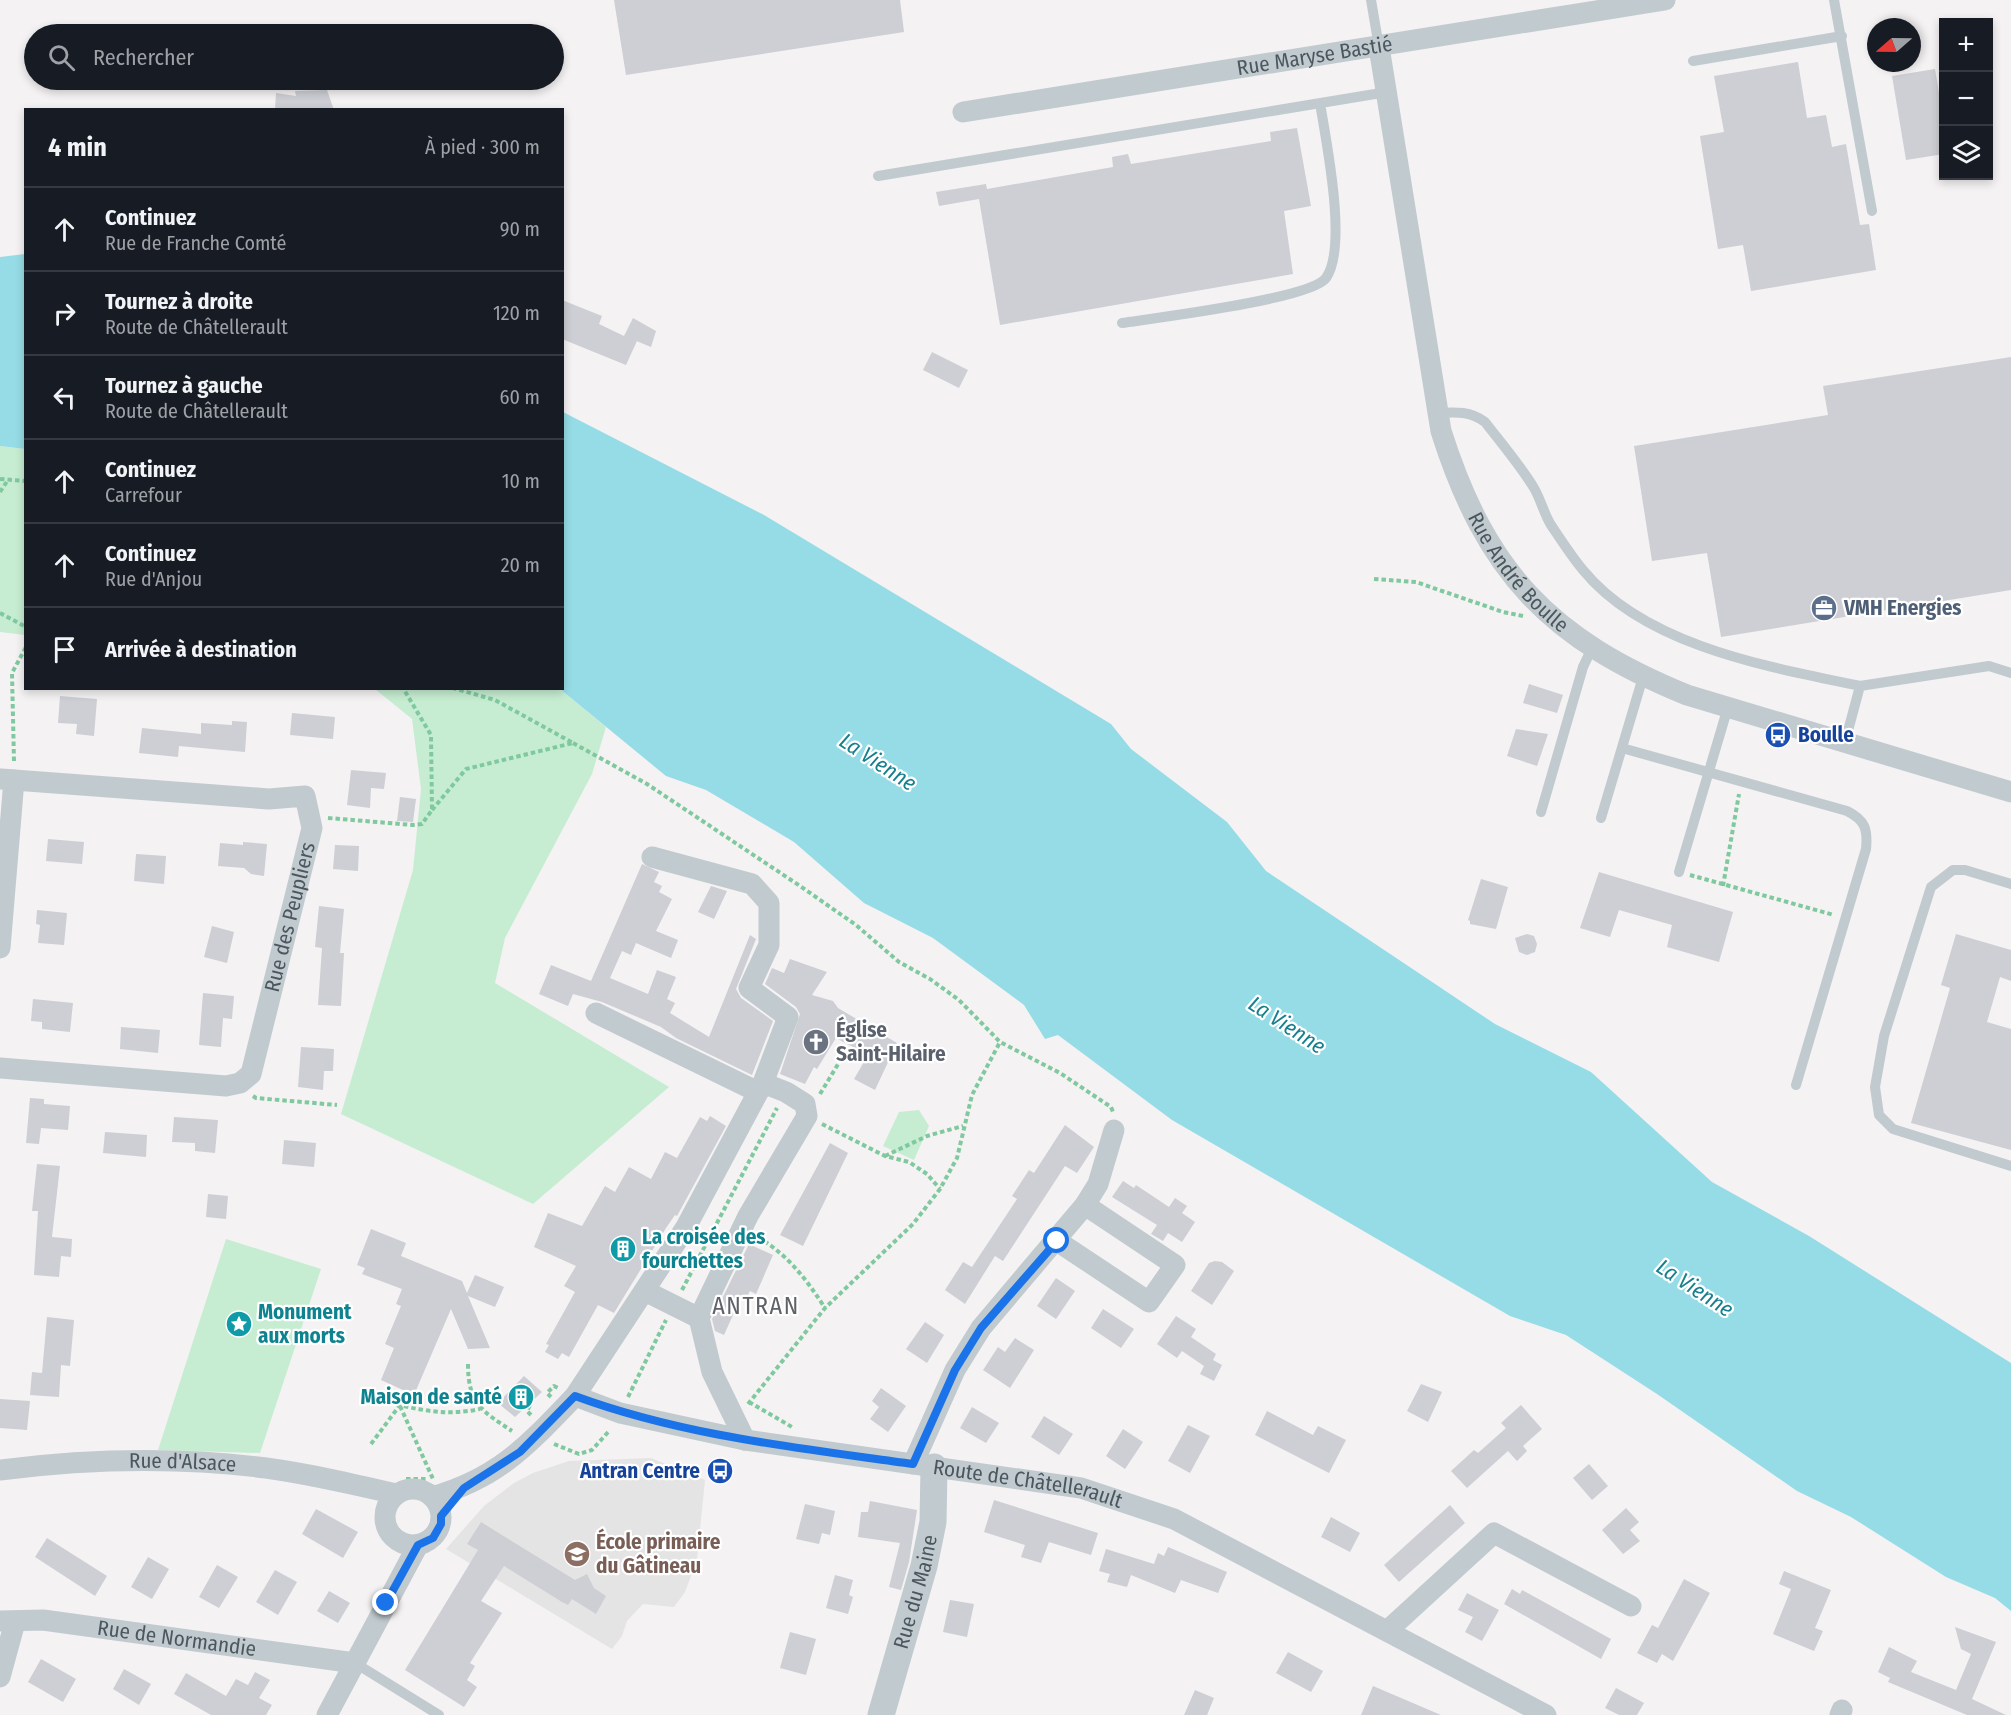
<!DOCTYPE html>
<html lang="fr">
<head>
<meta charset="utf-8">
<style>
	body { margin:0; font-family:"Fira Sans Condensed",sans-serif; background:#20242c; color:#f1f3f6 }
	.controls { position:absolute; right:18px; top:18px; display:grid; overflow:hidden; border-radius:0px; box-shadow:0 3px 9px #0003 }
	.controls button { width:54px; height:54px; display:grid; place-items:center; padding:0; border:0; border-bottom:2px solid #363941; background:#171b24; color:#f1f3f6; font:30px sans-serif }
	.compass { position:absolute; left:1867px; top:18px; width:54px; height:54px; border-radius:50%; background:#171b24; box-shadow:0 3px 9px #0003; rotate:250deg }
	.stop { position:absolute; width:18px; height:18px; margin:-14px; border:4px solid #1a73e8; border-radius:50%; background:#fff }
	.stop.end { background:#1a73e8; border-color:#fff; box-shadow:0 2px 6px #0008 }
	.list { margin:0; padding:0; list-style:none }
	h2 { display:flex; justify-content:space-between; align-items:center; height:78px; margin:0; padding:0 24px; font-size:26px }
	h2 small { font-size:20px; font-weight:400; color:#9ea1a6 }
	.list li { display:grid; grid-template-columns:39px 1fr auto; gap:18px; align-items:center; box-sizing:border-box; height:84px; padding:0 24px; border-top:2px solid #363941 }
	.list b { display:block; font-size:22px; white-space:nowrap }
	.list p { margin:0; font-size:20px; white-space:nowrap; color:#9ea1a6 }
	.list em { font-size:20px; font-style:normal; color:#9ea1a6 }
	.icon { flex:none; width:33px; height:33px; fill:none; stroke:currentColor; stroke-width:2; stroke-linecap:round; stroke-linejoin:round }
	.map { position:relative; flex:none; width:2011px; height:1715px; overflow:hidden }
	.search { position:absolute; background:#171b24; box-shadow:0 3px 9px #0003; left:24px; top:24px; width:540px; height:66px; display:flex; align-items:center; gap:15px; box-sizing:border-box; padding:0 21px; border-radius:33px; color:#9ea1a6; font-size:22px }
	.panel { position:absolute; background:#171b24; box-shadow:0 3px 9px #0003; left:24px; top:108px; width:540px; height:582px; border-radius:0px }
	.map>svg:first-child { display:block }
	.education { fill:#e5e4e4 }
	.green { fill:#c6edd2 }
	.water { fill:#96dce6 }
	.building { fill:#cdcfd4 }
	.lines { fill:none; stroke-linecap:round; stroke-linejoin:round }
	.path { stroke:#80c99f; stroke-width:4; stroke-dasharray:4.5 3; stroke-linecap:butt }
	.service { stroke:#c1cacf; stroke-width:10 }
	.minor { stroke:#c1cacf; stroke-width:21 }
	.tertiary { stroke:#c1cacf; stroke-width:27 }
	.route { stroke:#1a73e8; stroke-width:8 }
	.labels { text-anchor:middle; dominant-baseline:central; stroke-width:4.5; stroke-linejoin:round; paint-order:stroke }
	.street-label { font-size:21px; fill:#4b575e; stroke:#fff }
	.service-label { font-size:21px; font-weight:bold; fill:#4e5e75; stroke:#fff; text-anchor:start }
	.transit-label { font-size:21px; font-weight:bold; fill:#164399; stroke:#fff; text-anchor:start }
	.worship-label { font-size:21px; font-weight:bold; fill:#5b616d; stroke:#fff; text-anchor:start }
	.culture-label { font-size:21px; font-weight:bold; fill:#0d838f; stroke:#fff; text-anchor:start }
	.education-label { font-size:21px; font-weight:bold; fill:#785e54; stroke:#fff; text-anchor:start }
	.water-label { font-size:22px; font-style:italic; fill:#177f8e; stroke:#fff }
	.quarter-label { font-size:24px; letter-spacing:1.5px; fill:#5f6367; stroke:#fff }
</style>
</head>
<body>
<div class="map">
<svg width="2011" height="1715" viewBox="0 0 2011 1715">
	<rect width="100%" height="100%" fill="#f4f2f3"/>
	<path class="education" d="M651,1458L705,1480L697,1560L685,1592L674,1607L643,1604L627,1621L622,1636L612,1649L446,1549L484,1506L514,1483L533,1473L569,1461Z"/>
	<path class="green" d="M0,446L25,449V635L0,632Z
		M375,689H560L606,727L592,774L505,938L495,983L669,1087L533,1204L341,1114L413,870L421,789L412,719Z
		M919,1110L929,1126L914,1160L883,1146L899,1112Z
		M226,1239L321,1269L260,1453L158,1450Z"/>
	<path class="water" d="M25,254H26L25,449L0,446V257Z
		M563,412L764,515L1111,724L1131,749L1227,822L1266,871L1495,1024L1591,1072L1712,1182L1809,1236L2011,1363V1611L1995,1598L1946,1577L1851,1517L1797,1491L1657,1394L1566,1335L1510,1316L1172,1120L1058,1035L1045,1039L1024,1005L933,938L864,903L794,842L706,790L666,776L560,689L562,688Z"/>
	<path class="building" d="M614,0H900L904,32L626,75Z
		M1798,62L1807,118L1826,115L1832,147L1846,144L1860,225L1869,224L1876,270L1751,291L1743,245L1718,249L1700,136L1724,132L1714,76Z
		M1935,69L1944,122V154L1906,160L1892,76Z
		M327,90L334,110H275L276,93L296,96L295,91Z
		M1297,128L1311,206L1284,211L1293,274L1000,325L979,199L939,206L936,192L986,184L987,189L1113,167L1112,157L1128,154L1131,164L1271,141L1270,132Z
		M562,300L602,316L599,324L624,336L633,318L656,331L651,347L634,340L637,341L626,365L562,339Z
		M932,352L968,370L959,388L923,370Z
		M2011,357V590L1721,637L1707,553L1652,561L1634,446L1828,415L1823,386Z
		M1529,684L1563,695L1557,713L1523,703Z
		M60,696L97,699L94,736L76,734L77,724L58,723Z
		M292,713L335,717L333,739L290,735Z
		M232,721L247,722L245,752L179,746L178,757L139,753L142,728L201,734V723L232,725Z
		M1516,729L1548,734L1537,766L1507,756Z
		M351,770L386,773L384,789L371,788L370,808L347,805Z
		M400,797L416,799L413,822L397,821Z
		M48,839L84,842L82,864L46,861Z
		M243,842L267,844L264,876L251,874L244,868L218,866L220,843L243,845Z
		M335,845L359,846L358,871L333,869Z
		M136,854L166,856L164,884L134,881Z
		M642,864L659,872L654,882L662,886L659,892L672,899L656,931L678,940L671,958L636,943L631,955L622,951L610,978L648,994L657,970L676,977L667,999L675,1003L670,1013L709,1037L750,935L756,939L736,989L741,998L773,1021L752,1075L676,1038L661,1027L602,1002L573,994L568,1006L539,994L551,965L591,981Z
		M1599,872L1733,912L1719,962L1667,947L1672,925L1619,910L1610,937L1580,928Z
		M1481,879L1508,887L1496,929L1470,924V921L1468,920Z
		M711,886L727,891L714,919L698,912Z
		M319,906L344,909L340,953H344L341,1006L318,1005L322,948L315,947Z
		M37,910L67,913L64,945L38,943L40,925L36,924Z
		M212,926L234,932L227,963L204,957Z
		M1527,934L1534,936L1537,944L1535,952L1527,955L1519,952L1515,938Z
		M1956,934L2011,950V981L2000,977L1987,1022L2011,1029V1150L1911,1123L1950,988L1941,985Z
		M790,959L827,972L812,995L833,1001L838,1008L897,1043L875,1090L854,1079L868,1055L836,1038L817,1069L814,1067L805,1084L780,1074L800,1014L796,1007L765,984L772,968L784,973Z
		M203,993L234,996L232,1019L223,1018L221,1047L199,1045Z
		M33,999L73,1003L70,1032L42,1029V1022L31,1021Z
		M121,1027L160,1030L158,1053L120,1049Z
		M301,1047L334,1049L333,1071H324L323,1090L298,1087Z
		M30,1098L44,1099V1104L70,1106L68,1130L41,1128L39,1144L26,1143Z
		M710,1116L726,1126L677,1216L675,1215L666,1228L614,1313L598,1305L569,1357L562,1353L558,1359L545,1352L549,1345L546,1344L575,1292L564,1286L576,1266L534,1247L548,1213L582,1226L605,1186L615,1192L629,1167L651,1179L665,1152L677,1158L700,1117L707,1121Z
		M174,1117L218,1120L215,1153L195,1151V1143L172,1142Z
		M1065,1125L1094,1147L1077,1173L1065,1166L1003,1261L995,1256L965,1304L945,1290L963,1262L972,1267L1017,1199L1012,1196L1029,1170L1034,1173Z
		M105,1132L147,1135L146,1157L103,1153Z
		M284,1140L316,1143L314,1167L282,1164Z
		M830,1143L848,1153L803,1246L780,1235Z
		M37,1164L60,1166L52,1237L72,1239L71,1257L61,1256L59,1277L34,1275L38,1211H32Z
		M1123,1181L1134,1188L1136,1185L1169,1207L1175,1198L1187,1206L1182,1213L1195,1222L1182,1242L1168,1233L1163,1241L1151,1234L1157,1225L1112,1197Z
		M208,1194L228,1196L226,1219L206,1217Z
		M371,1229L406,1243L401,1256L462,1281L467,1293L475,1275L504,1287L495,1307L468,1296L490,1348L468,1349L451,1309L414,1395L381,1380L394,1348L385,1344L401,1306L396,1304L402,1289L362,1274L365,1268L357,1265Z
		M749,1244L773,1255L756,1294L750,1291L746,1299L741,1297L724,1335L715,1331L712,1319Z
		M1215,1261L1222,1262L1234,1271L1212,1305L1191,1291L1209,1263Z
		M1056,1278L1075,1291L1056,1319L1037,1306Z
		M1103,1309L1134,1329L1121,1348L1091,1328Z
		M1176,1316L1196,1329L1191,1337L1216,1354L1213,1360L1222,1365L1214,1381L1200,1374L1204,1366L1182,1351L1177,1358L1157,1344Z
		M47,1317L74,1320L70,1366L61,1365L59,1397L30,1395L32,1372L42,1373Z
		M925,1322L944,1335L927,1363L906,1349Z
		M1015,1338L1034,1350L1010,1388L983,1370L998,1347L1005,1352Z
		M524,1376L542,1392L515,1417L498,1403Z
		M1421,1384L1442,1392L1428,1422L1407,1411Z
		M881,1388L906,1406L888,1432L870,1419L879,1407L872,1401Z
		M0,1399L30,1401L27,1430L0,1428Z
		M1521,1405L1542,1429L1523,1446L1527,1451L1517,1461L1508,1451L1467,1488L1451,1471L1474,1450L1478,1453L1506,1428L1501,1423Z
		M972,1407L999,1423L986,1443L960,1428Z
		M1267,1411L1313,1435L1318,1426L1346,1440L1329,1473L1255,1435Z
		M1044,1416L1073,1434L1059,1455L1031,1437Z
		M1188,1425L1210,1436L1190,1473L1168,1461Z
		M1123,1429L1143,1442L1125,1469L1106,1456Z
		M1589,1464L1608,1486L1592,1500L1573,1478Z
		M994,1500L1098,1533L1091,1555L1049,1542L1041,1563L1021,1557L1025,1545L984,1532Z
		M870,1501L917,1510L909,1562L901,1590L889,1587L900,1543L858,1537L861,1512H868Z
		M805,1504L835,1511L830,1535L822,1533L819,1544L796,1539Z
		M1450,1505L1465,1523L1399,1582L1384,1565Z
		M1626,1508L1639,1522L1630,1530L1640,1541L1623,1554L1602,1530Z
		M316,1509L358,1532L343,1558L302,1534Z
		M1331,1517L1360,1533L1350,1552L1321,1537Z
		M481,1522L575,1580L587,1574L594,1588L606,1596L596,1614L572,1599L568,1605L562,1602L504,1566L481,1601L502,1613L470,1663L475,1666L467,1680L477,1687L464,1707L405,1670L478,1550L467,1544Z
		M47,1538L107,1576L95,1596L35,1557Z
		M1168,1547L1227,1572L1218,1593L1181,1580L1175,1593L1131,1575L1127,1587L1107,1582L1110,1574L1099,1571L1106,1549L1154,1564L1158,1553L1164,1556Z
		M148,1557L169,1569L152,1599L131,1587Z
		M217,1565L238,1577L219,1608L199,1597Z
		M275,1570L297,1582L278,1615L256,1602Z
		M1784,1571L1831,1590L1815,1628L1823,1631L1814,1651L1773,1634L1791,1589L1779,1584Z
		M835,1575L853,1580L849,1595L853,1597L848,1614L826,1608Z
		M1684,1579L1710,1593L1673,1661L1662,1654L1657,1663L1637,1653L1652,1625L1658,1628Z
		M1512,1589L1520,1594L1522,1590L1611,1639L1601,1659L1504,1604Z
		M329,1591L350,1603L338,1623L317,1611Z
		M1467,1593L1499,1610L1482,1641L1465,1632L1473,1617L1458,1610Z
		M950,1600L974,1604L967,1637L943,1632Z
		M1955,1627L1996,1642L1972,1699L2006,1715H1967L1888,1682L1890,1678L1878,1672L1889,1647L1917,1661L1911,1672L1956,1690L1971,1654L1961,1649Z
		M790,1632L816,1639L806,1675L780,1668Z
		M1288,1652L1323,1671L1311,1692L1276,1673Z
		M41,1659L76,1679L63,1702L28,1682Z
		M124,1669L151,1684L139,1705L113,1689Z
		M255,1672L270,1680L259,1698L272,1705L266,1715H211L174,1694L186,1673L226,1696L236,1679L248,1685Z
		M1373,1686L1441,1715H1361Z
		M1616,1688L1644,1703L1637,1715H1619L1605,1708Z
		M1195,1690L1214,1698L1207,1715H1184Z"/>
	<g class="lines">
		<path class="path" d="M0,479L26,481
			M0,492L8,480
			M1374,579L1416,582L1503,612L1523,616
			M0,613L26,627
			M573,743L647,784L800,886L856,925L899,962L930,979L959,1000L1000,1042L1060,1073L1111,1107L1113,1112
			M14,761L12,673L26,647
			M432,810L466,769L573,743L495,700L453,688
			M328,818L413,825L422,824L432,810L431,735L403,688
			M1690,875L1834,915
			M1723,886L1739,794
			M820,1094L846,1051
			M253,1096L256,1098L337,1105
			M822,1124L885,1156L909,1162L927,1174L940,1189
			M885,1156L927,1136L963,1126
			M758,1237C789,1256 806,1279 825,1308
			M682,1290L777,1108
			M468,1364C468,1404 482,1411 512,1431
			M551,1397L547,1393L554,1386L558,1388
			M628,1397L666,1320
			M749,1402L792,1427
			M748,1404L825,1308L913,1224L940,1189L957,1158L972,1095L1000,1042
			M400,1406L433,1479
			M531,1415L527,1411L531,1403
			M371,1444L400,1405C428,1412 452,1415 480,1409
			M554,1444L579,1454L592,1450L610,1430
			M406,1479H426"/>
		<path class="service" d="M1371,0L1379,47
			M1834,0L1872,211
			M1693,61L1842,36
			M878,176L1387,92
			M1122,323C1155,318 1311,299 1326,278C1348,247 1326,141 1320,103
			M1438,413C1456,412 1470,411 1485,422C1502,444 1520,465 1534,488C1541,500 1544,514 1551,525C1561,540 1572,557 1583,570C1645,646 1769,667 1860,686
			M1845,742L1860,686L1989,666L2011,673
			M1622,748L1847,811C1865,820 1868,829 1866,849L1796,1085
			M1541,812L1583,667L1592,648
			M1601,818L1643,677
			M1679,872L1728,707
			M2011,884L1965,870H1953L1931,887L1884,1036L1875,1087L1879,1115L1893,1129L2011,1166
			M355,1663L439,1715"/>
		<g class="minor">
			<path id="s1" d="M1379,47L1441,431C1486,573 1550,639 1687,695L2011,792"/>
			<path id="s2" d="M963,112L1665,0"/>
			<path d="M652,857L752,884L769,903V945L749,988L788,1017L763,1083"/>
			<path d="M0,948L14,780L1,779"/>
			<path d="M596,1013L758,1092"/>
			<path id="s3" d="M0,1068L226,1086L240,1083L251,1074L312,828L305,796L269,799L14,780"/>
			<path d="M1085,1205L1098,1184L1114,1130"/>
			<path d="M645,1291L699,1318"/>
			<path d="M575,1396L686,1227L763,1083L786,1092L805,1104L807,1116L748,1216L699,1318L712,1372L745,1440"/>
			<path d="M913,1464L955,1370L981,1328L1085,1205L1175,1265L1149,1302L1057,1241"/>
			<path id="s4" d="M0,1470C87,1459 179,1457 266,1468C310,1474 353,1484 396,1494"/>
			<circle cx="413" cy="1517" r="28"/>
			<path id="s5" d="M432,1497C499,1478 528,1445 575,1396L620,1413L745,1440L1081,1488L1174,1519L1546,1715"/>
			<path id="s6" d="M0,1621L43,1620L355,1663"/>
			<path d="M1387,1631L1494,1533L1631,1606"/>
			<path d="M0,1677L15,1622"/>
			<path d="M327,1715L418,1545"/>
			<path d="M1840,1715L1842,1710"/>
		</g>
		<path class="tertiary" id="s7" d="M881,1715L924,1566L933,1522L934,1467"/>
	</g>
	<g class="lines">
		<path class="route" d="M386,1603L418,1545L433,1538L441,1524V1516L464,1488L520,1452L575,1396C683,1436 800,1448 913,1464L955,1370L981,1328L1057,1241"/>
	</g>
	<defs>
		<symbol id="office-disc" viewBox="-11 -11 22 22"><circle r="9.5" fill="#5c6f8a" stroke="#fff"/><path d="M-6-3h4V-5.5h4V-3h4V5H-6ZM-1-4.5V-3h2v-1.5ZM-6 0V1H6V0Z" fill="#fff"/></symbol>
		<symbol id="bus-disc" viewBox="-11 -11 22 22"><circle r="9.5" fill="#1a4fb4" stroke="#fff"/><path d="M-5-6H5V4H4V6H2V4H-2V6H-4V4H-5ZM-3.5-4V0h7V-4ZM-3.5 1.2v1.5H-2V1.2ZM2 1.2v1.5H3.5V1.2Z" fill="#fff"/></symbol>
		<symbol id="church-disc" viewBox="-11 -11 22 22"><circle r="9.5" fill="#6b7280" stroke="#fff"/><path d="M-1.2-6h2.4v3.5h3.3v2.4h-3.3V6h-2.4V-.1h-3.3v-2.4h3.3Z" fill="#fff"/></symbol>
		<symbol id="building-disc" viewBox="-11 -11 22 22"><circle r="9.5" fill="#0f9aa8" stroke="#fff"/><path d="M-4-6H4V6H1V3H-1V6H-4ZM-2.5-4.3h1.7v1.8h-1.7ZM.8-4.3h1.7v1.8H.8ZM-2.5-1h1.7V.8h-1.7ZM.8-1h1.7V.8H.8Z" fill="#fff"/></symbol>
		<symbol id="sight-disc" viewBox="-11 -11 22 22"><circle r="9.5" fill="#0f9aa8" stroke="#fff"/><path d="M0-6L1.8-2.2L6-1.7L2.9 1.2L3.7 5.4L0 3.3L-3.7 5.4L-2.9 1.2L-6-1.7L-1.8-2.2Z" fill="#fff"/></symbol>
		<symbol id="school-disc" viewBox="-11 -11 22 22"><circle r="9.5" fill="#8d6e63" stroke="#fff"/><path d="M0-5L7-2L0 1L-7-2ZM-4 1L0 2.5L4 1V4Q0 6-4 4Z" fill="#fff"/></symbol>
	</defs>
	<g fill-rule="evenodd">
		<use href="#office-disc" x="1809" y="593" width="30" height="30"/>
		<use href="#bus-disc" x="1763" y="720" width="30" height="30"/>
		<use href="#church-disc" x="801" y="1027" width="30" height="30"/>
		<use href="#building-disc" x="608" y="1234" width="30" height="30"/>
		<use href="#sight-disc" x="224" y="1309" width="30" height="30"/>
		<use href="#building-disc" x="506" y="1382" width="30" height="30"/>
		<use href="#bus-disc" x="705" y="1456" width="30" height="30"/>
		<use href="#school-disc" x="562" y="1539" width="30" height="30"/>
	</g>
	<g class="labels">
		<g class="street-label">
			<text stroke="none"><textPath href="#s2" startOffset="356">Rue Maryse Bastié</textPath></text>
			<text stroke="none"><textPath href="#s1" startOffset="552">Rue André Boulle</textPath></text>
			<text stroke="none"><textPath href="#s3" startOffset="417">Rue des Peupliers</textPath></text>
			<text stroke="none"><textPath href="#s4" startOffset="183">Rue d'Alsace</textPath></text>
			<text stroke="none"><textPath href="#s5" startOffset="640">Route de Châtellerault</textPath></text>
			<text stroke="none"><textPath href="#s7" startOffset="128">Rue du Maine</textPath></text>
			<text stroke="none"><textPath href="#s6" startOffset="178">Rue de Normandie</textPath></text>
		</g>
		<g class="service-label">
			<text x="1844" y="608">VMH Energies</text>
		</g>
		<g class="transit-label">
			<text x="1798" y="735">Boulle</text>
			<text x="700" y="1471" text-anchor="end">Antran Centre</text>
		</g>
		<g class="worship-label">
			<text x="836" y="1030">Église<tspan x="836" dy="24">Saint-Hilaire</tspan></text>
		</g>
		<g class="culture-label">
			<text x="642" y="1237">La croisée des<tspan x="642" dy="24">fourchettes</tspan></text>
			<text x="258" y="1312">Monument<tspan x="258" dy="24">aux morts</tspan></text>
			<text x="502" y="1397" text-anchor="end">Maison de santé</text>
		</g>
		<g class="education-label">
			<text x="596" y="1542">École primaire<tspan x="596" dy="24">du Gâtineau</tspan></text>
		</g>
		<g class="water-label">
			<text transform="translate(878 762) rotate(33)">La Vienne</text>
			<text transform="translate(1287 1025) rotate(33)">La Vienne</text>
			<text transform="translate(1695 1288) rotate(33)">La Vienne</text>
		</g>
		<g class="quarter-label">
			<text x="756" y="1306">ANTRAN</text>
		</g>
	</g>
</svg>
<div class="controls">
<button>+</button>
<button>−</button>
<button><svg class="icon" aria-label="layers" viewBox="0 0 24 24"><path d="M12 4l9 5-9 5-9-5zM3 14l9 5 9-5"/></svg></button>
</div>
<svg class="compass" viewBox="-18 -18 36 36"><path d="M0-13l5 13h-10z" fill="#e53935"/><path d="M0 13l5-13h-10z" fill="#9ea1a6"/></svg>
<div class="stop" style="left:1057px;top:1241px"></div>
<div class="stop end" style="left:386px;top:1603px"></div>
<div class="search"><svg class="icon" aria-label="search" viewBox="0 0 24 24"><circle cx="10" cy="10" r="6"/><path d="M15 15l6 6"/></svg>Rechercher</div>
<section class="panel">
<h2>4 min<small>À pied · 300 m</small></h2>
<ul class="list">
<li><svg class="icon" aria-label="ahead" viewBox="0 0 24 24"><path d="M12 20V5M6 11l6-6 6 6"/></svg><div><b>Continuez</b><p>Rue de Franche Comté</p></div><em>90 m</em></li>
<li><svg class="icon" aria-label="right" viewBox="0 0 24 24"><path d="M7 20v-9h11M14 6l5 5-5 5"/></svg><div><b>Tournez à droite</b><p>Route de Châtellerault</p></div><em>120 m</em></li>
<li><svg class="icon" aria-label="left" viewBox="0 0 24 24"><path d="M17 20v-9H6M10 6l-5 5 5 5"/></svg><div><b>Tournez à gauche</b><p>Route de Châtellerault</p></div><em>60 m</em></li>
<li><svg class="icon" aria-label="ahead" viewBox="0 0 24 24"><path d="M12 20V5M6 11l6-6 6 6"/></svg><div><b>Continuez</b><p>Carrefour</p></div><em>10 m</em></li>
<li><svg class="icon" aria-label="ahead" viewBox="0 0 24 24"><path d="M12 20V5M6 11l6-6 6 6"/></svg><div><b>Continuez</b><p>Rue d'Anjou</p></div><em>20 m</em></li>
<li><svg class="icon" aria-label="arrive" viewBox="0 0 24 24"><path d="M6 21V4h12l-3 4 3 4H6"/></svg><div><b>Arrivée à destination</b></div></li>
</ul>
</section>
</div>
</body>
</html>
